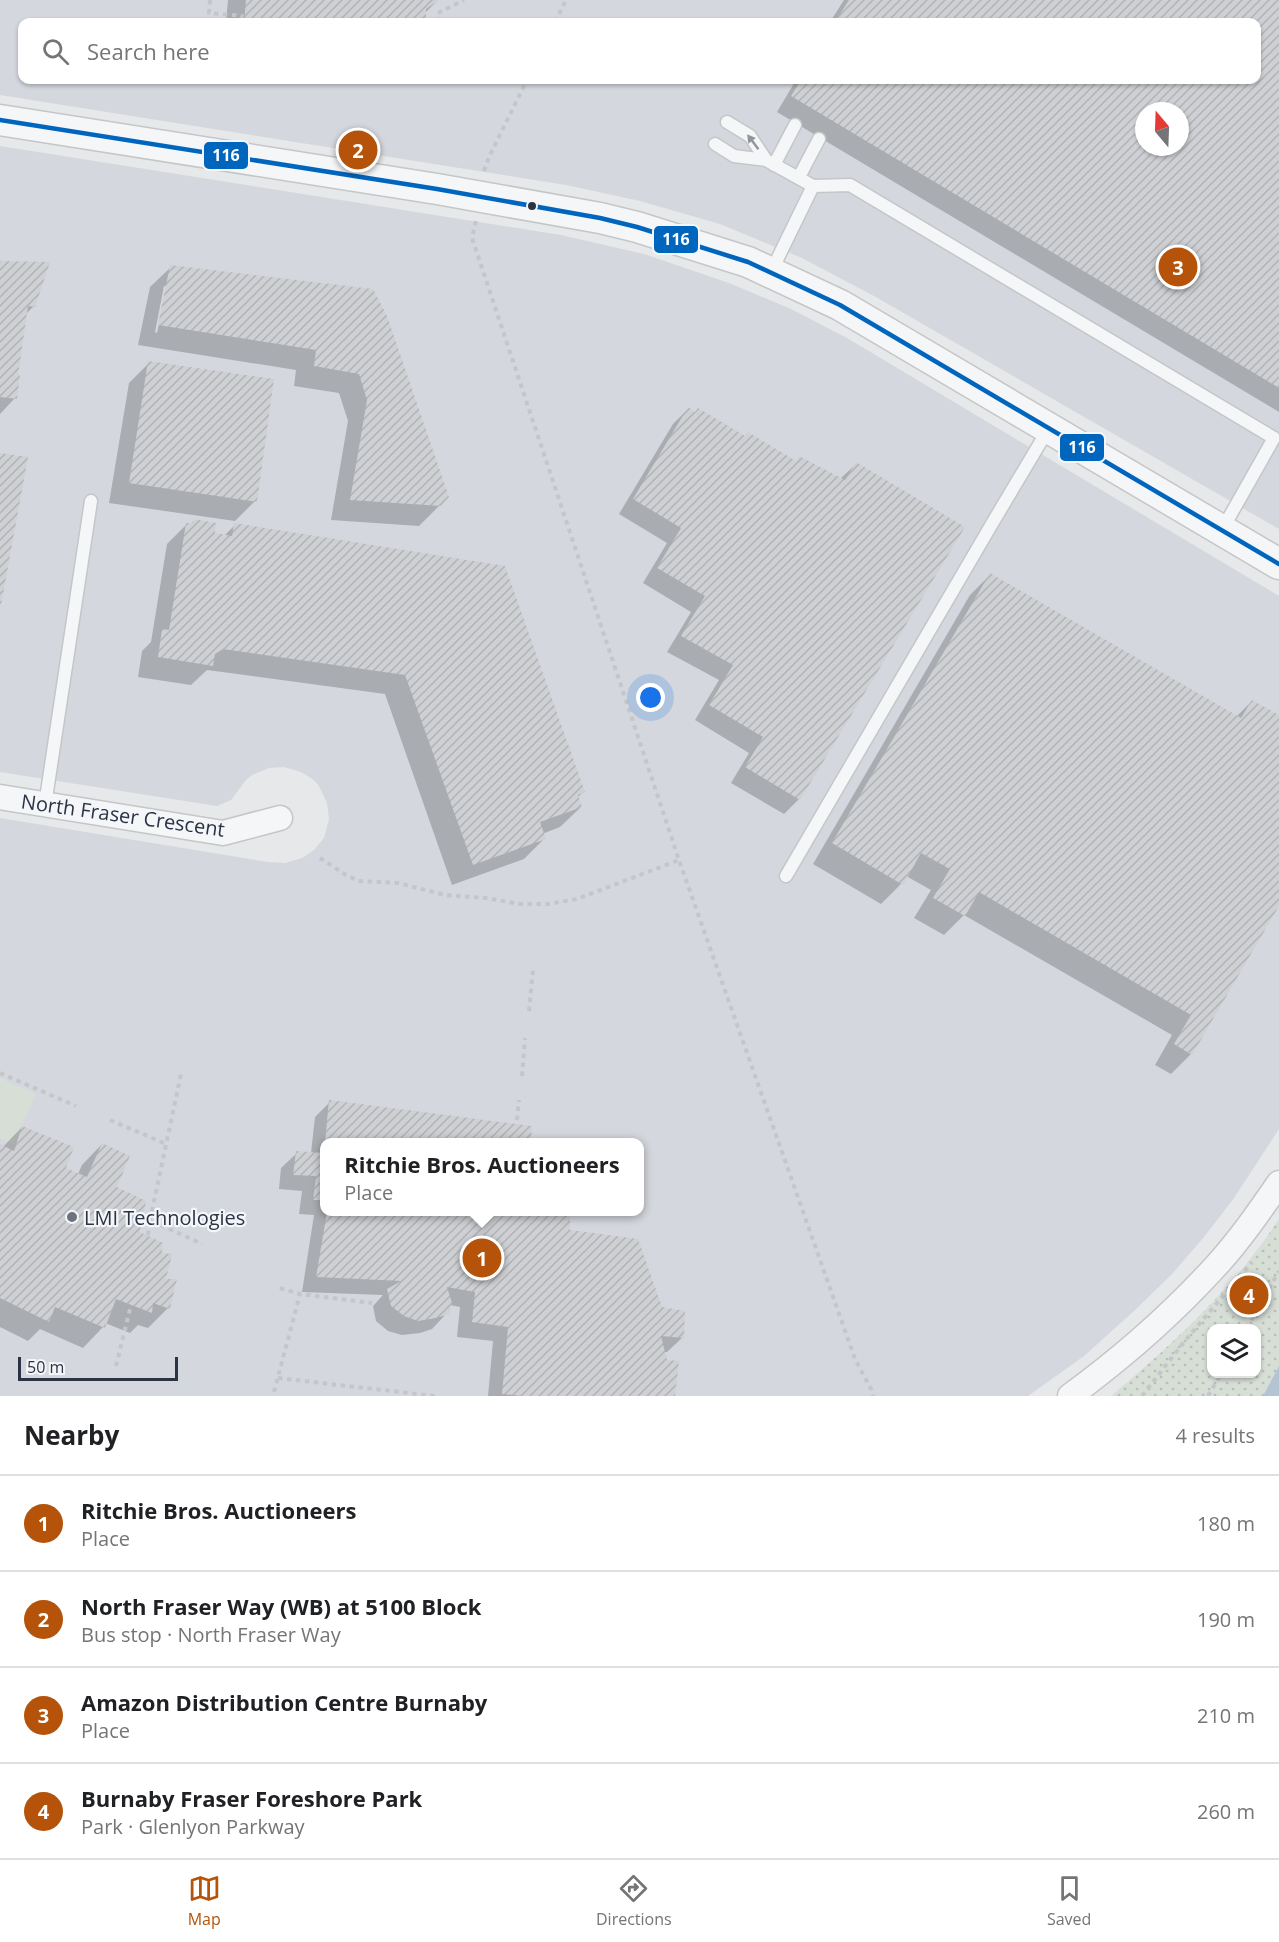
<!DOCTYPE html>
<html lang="en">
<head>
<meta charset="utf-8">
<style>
	body { margin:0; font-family:"Open Sans",sans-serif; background:#f6f6f6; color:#202124 }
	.controls { position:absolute; right:18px; bottom:18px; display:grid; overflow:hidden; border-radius:12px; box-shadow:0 2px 4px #0004 }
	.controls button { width:54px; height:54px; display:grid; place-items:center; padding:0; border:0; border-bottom:2px solid #e0e0e0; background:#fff; color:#202124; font:30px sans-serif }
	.compass { position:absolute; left:1135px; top:102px; width:54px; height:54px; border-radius:50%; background:#fff; box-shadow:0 2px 4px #0004; rotate:341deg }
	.scale { position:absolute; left:18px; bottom:15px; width:160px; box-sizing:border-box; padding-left:6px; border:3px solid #2b3445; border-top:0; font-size:16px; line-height:21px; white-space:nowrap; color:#2b3445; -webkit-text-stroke:4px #f4f6f9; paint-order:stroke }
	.you { position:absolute; left:651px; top:698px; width:21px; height:21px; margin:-15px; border:4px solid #fff; border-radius:50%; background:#1a73e8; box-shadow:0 0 0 9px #1a73e833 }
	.badge { display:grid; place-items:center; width:39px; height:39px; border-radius:50%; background:#b45309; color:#fff; font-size:20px; font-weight:700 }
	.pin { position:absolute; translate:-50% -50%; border:3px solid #fff; box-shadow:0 2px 6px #0006 }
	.popup { position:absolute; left:320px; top:1138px; width:324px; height:78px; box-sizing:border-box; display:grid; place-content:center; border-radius:12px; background:#fff; filter:drop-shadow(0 2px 4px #0005); font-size:20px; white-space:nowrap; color:#757577 }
	.popup b { font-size:22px; color:#202124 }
	.popup::after { content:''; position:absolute; left:50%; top:100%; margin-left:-12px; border:12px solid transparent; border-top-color:#fff }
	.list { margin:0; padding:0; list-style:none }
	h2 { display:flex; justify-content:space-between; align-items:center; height:78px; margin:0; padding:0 24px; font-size:26px }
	h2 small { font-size:20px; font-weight:400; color:#757577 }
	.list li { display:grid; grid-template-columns:39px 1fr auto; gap:18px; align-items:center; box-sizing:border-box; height:96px; padding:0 24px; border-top:2px solid #e0e0e0 }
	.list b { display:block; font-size:22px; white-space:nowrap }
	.list p { margin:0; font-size:20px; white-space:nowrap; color:#757577 }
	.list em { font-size:20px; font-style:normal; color:#757577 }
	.icon { flex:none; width:33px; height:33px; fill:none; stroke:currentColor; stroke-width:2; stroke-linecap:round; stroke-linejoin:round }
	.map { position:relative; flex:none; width:1279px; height:1396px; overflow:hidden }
	.search { position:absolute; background:#fff; box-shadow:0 2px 4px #0004; left:18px; right:18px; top:18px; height:66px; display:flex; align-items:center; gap:15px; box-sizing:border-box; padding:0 21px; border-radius:12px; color:#757577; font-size:22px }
	.sheet { height:462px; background:#fff }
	nav { display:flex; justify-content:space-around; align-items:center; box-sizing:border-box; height:84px; border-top:2px solid #e0e0e0; background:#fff; font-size:16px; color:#757577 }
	nav a { display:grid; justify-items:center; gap:3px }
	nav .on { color:#b45309 }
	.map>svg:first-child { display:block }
	.built { fill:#d4d7dd; fill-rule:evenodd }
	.green { fill:url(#green-dots); fill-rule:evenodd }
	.pitch { fill:#d6ded6 }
	.water { fill:#b4c4d5 }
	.shadow { fill:#0003; fill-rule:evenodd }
	.building { fill:url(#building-hatch); fill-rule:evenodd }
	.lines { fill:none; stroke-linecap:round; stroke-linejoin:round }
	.service-casing { stroke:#c4c6c8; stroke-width:15 }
	.minor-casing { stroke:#c4c6c8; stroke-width:27 }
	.tertiary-casing { stroke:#c4c6c8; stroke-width:33 }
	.path { stroke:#c5c6ca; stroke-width:4; stroke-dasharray:4.5 4.5; stroke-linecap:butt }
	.service { stroke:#f5f6f7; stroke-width:12 }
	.minor { stroke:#f5f6f7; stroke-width:24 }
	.tertiary { stroke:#f5f6f7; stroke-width:30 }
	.bus-1-casing { stroke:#f4f6f9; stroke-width:9 }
	.bus-1 { stroke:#0065bd; stroke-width:4.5 }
	.oneway { fill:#90959e }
	.bus-dot { fill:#2b3445; stroke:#f4f6f9; stroke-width:2 }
	.poi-dot { fill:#6c737f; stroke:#f4f6f9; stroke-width:2 }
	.labels { text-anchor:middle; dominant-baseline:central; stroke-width:4.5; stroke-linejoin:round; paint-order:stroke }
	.street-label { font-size:20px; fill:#2b3445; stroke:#f4f6f9 }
	.poi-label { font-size:20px; fill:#2b3445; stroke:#f4f6f9; text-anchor:start }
	.line-badge { stroke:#f4f6f9; stroke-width:2 }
	.badge-label { font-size:16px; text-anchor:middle; font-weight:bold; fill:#fff }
</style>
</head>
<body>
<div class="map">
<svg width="1279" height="1396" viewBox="0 0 1279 1396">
	<defs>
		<pattern id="green-dots" width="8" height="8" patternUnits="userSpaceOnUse" patternTransform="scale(1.5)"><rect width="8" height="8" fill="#d6ded6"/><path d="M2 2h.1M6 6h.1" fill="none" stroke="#b8bfb9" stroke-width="1.8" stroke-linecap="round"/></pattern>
		<pattern id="building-hatch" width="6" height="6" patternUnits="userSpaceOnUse" patternTransform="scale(1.5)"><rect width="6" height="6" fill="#ced0d3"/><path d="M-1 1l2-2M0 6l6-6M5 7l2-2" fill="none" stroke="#b1b3b6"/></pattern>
	</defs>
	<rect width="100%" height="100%" fill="#e6e8ea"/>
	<path class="built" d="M0,0H1279V529L874,296L802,258L720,224L640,201L566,185L0,95ZM22,22H1256V80H22ZM1144,111H1180V147H1144Z
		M0,146L561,235L644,254L729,283L791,309L847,338L1279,596V1129L1234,1198L1204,1237L1172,1274L1134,1311L1084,1356L1028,1396H0V818L268,862L285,863L302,858L314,850L324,838L329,819L327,803L319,786L314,780L301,772L284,767L269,768L252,775L246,780L231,800L217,806L0,772ZM324,1142H640V1212H324Z"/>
	<path class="green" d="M1279,1219V1396H1111C1173,1344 1234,1288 1279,1219ZM1212,1328H1256V1374H1212Z"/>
	<path class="pitch" d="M0,1078L36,1094L14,1145L0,1138Z"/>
	<path class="water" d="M1279,1366V1396H1263Z"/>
	<path class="shadow" d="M228,0H438L425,13L424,22H226Z
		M844,0H1279V412L777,112L796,80H1256V22H830ZM1144,111H1180V147H1144Z
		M0,262L34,306L25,315L16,376L15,398L0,414Z
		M171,267L372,290L440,505L419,526L331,520L348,421L339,393L294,386L296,370L138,345L150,287ZM164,286H167L157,333L155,332Z
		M149,363L255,501L235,521L109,503L129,383Z
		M688,409L795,462L840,479L856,464L799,799L784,814L731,783L749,753L695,720L719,680L667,652L691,612L643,583L667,543L619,514L673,424Z
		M194,521L213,534L224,536L235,525L583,792L577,798L581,807L560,827L542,834L544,839L524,859L452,885L385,694L207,670L191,685L138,677L142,651L151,642L167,544L187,524L190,525Z
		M990,575L1236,717L1252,701L1279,717V903L1191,1054L1171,1074L1155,1065L1172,1035L964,915L944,935L914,918L931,890L906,876L901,884L881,904L813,864L970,595Z
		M330,1102L531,1127L529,1142H324V1212H569L568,1231L660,1308L683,1337L667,1352H664L666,1361L678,1362L673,1396H488L493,1341L457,1337L460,1307L450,1305L447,1313L432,1329L420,1333L402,1335L388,1331L376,1321L373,1306L383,1295L302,1292L314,1215L299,1214L302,1191L279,1189L281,1168L297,1153H311L315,1117Z
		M22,1127L64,1169L78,1174L82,1165L102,1144L115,1187L139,1233L161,1254L168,1308L148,1328L138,1325L130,1333L105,1323L103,1327L83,1348L40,1329L28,1341L0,1327V1146L3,1147Z"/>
	<path class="building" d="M246,0H439L426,9V22H244Z
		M849,0H1279V388L791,96L801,80H1256V22H835ZM1144,111H1180V147H1144Z
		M0,261L50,262L35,307L28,306L18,375H20L17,399L0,397Z
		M170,265L373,289L387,316L449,497L441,506L350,500L367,400L359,374L314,366L316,350L158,325Z
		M148,361L274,379L257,502L129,483Z
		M688,407L695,412L698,408L745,436L748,432L796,461L799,456L845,480L856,462L965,527L800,800L745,767L763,737L709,705L733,665L681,636L705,596L657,568L681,528L633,499Z
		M0,453L28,457L1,605L0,604Z
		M194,519L216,523L215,533L232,536L234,523L505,566L585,792L578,795L582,807L540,822L546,839L473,865L405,675L223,649L215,654L213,666L158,657L162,629L169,630L186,523H193Z
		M990,573L1241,718L1252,700L1279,715V906L1192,1055L1174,1044L1191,1015L979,892L965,916L933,898L950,869L921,853L903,885L832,843Z
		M329,1100L532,1126L531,1142H325Z
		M22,1126L74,1147L66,1168L87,1177L102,1143L130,1156L117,1187L146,1201L140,1232L163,1243L162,1253L172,1254L166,1279H177L170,1309L153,1303L152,1313L116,1299L105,1328L55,1307L49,1322L0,1298V1144L14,1151Z
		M296,1151L324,1153V1200H313L316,1176L293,1175Z
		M327,1212H570V1230L638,1239L662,1307L685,1311L684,1338L661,1336L667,1360L679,1361L675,1396H522L502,1394L508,1327L472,1322L475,1292L447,1287L452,1303L449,1314L436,1318L418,1321L404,1316L391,1306L387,1289L401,1281L316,1277Z"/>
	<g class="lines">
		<defs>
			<path id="service" d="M715,144L734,156L766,160L750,136L727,122
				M766,160L813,186
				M774,165L795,125
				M799,177L819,139
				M771,272L813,186L850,185L1274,438L1222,530
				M45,805L91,501
				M786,876L993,522L1049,428"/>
			<path id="minor" d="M0,797L223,833L280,818
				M1070,1396C1122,1358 1172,1314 1215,1267C1239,1241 1259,1212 1279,1183"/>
			<path id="tertiary" d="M0,120L437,189L600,218L637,227L748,262L840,305L1279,564"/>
		</defs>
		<use href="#service" class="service-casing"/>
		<use href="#minor" class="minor-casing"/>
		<use href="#tertiary" class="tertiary-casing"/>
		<path class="path" d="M210,0L209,13L242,16L241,22
			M438,22V13L464,0
			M555,22L566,0
			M358,150L360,131
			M484,171L489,157L527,80
			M476,221L472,238L679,860L855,1359L871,1389L873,1396
			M320,858L346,875L359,881L398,883L445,895L486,898L520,904H548L577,899L679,860
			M529,1011L533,970
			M0,1073L76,1106
			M522,1076L525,1038
			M110,1120L166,1144
			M517,1120L519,1100
			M150,1220L181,1074
			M148,1235L150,1220L202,1244
			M280,1288L300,1294L372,1303
			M1247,1328L1279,1271
			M116,1366L131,1305
			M278,1378L435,1396
			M274,1392L300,1294
			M1142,1396L1184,1342L1252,1262
			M1208,1396L1221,1374"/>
		<use href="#service" class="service"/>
		<use href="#minor" class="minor"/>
		<use href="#tertiary" class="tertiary"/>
		<defs>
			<path id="bus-1" d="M0,120L437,189L600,218L637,227L748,262L840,305L1279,564"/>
		</defs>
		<use href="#bus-1" class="bus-1-casing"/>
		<use href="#bus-1" class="bus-1"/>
	</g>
	<defs><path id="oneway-solid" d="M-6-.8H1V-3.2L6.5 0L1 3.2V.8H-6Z" transform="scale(1.5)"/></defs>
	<use class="oneway" href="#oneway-solid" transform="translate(753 142) rotate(-127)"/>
	<circle class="bus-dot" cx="532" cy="206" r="5"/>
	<circle class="poi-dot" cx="72" cy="1217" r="6"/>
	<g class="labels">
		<g class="street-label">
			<text transform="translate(123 815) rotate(8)">North Fraser Crescent</text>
		</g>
		<g class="poi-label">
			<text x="84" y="1217">LMI Technologies</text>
		</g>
	</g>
	<g class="line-badge">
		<rect x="203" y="141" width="46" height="29" rx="6" fill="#0065bd"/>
		<rect x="653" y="225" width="46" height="29" rx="6" fill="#0065bd"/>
		<rect x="1059" y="433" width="46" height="29" rx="6" fill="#0065bd"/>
	</g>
	<g class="badge-label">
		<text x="226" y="161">116</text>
		<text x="676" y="245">116</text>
		<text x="1082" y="453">116</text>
	</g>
</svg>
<div class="controls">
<button><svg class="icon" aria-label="layers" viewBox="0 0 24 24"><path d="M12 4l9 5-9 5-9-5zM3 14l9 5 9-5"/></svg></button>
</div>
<svg class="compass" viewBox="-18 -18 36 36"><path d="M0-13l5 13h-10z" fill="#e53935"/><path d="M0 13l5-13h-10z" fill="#757577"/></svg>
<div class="scale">50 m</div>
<div class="you"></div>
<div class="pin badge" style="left:482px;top:1258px">1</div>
<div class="popup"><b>Ritchie Bros. Auctioneers</b>Place</div>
<div class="pin badge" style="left:358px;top:150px">2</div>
<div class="pin badge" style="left:1178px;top:267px">3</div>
<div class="pin badge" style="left:1249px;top:1295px">4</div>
<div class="search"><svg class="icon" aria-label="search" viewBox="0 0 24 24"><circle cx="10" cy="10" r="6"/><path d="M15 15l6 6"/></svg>Search here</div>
</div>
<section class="sheet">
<h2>Nearby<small>4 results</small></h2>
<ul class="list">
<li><span class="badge">1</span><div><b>Ritchie Bros. Auctioneers</b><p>Place</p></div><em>180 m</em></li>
<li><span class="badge">2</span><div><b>North Fraser Way (WB) at 5100 Block</b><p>Bus stop · North Fraser Way</p></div><em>190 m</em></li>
<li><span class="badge">3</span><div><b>Amazon Distribution Centre Burnaby</b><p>Place</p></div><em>210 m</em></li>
<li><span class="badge">4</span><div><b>Burnaby Fraser Foreshore Park</b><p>Park · Glenlyon Parkway</p></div><em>260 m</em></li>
</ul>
</section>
<nav>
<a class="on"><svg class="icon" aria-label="map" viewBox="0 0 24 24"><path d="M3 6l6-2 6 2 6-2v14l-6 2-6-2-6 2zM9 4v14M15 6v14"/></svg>Map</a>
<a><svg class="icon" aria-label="directions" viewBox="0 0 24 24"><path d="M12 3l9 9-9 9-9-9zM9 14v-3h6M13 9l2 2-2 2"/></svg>Directions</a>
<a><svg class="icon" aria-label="saved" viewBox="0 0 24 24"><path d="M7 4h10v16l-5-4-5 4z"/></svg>Saved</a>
</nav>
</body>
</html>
